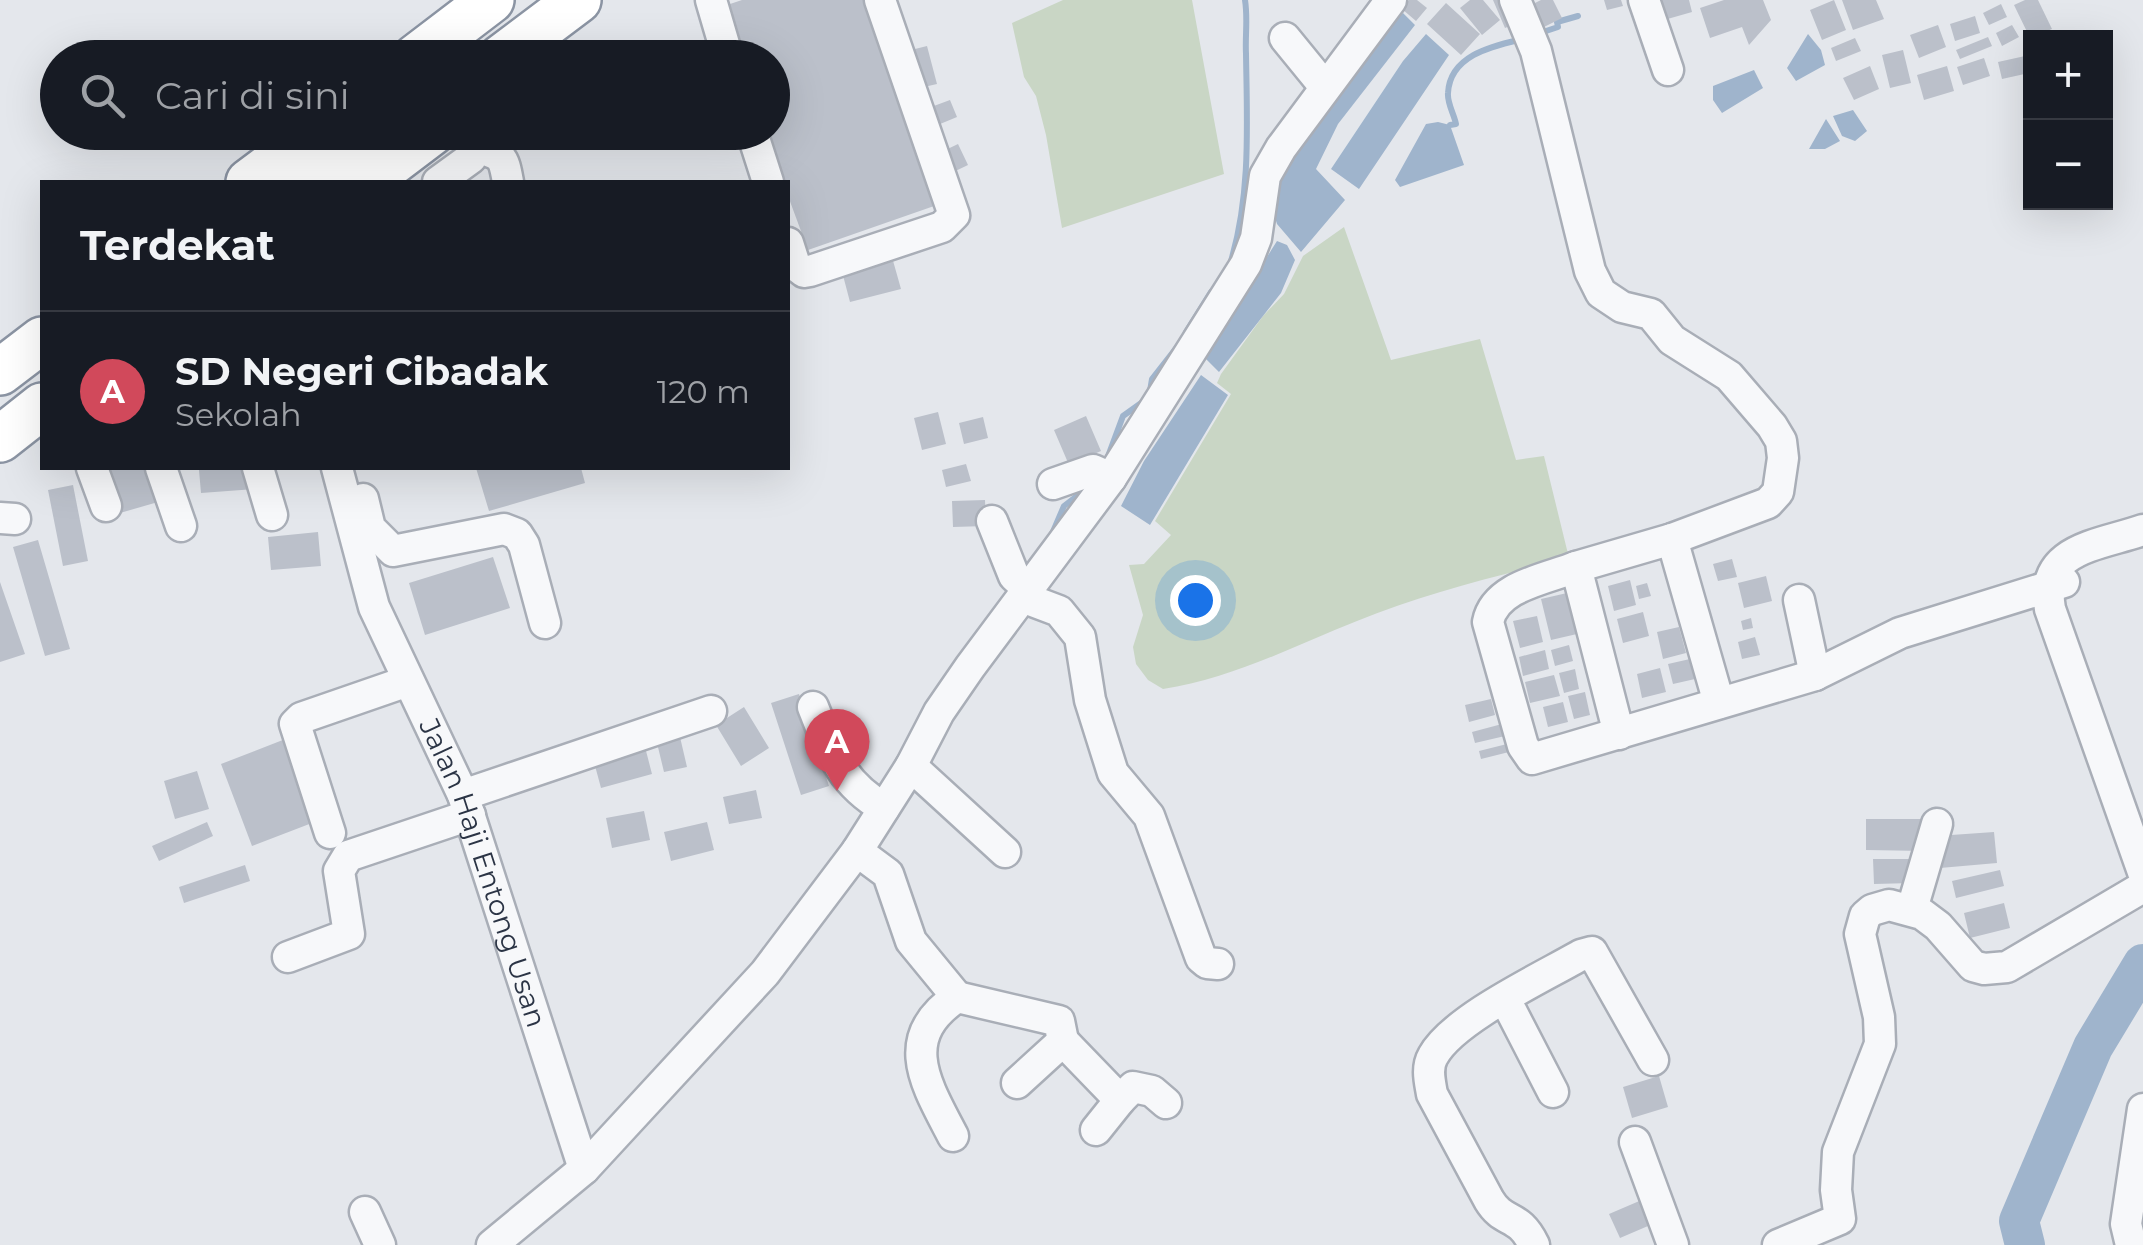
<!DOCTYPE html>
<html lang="id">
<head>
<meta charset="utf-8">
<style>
	body { margin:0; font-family:Montserrat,sans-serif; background:#20242c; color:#f1f3f6 }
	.controls { position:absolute; right:30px; top:30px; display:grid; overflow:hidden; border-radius:0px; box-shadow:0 10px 40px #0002 }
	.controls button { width:90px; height:90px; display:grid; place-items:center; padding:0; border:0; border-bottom:2px solid #363941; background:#171b24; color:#f1f3f6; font:50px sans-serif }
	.you { position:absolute; left:1195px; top:600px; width:35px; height:35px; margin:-25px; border:8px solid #fff; border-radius:50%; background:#1a73e8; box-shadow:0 0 0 15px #1a73e833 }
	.badge { display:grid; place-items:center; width:65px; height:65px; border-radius:50%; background:#d1495b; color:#fff; font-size:32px; font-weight:700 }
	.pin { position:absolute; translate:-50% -82px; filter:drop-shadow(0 2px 5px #0008) }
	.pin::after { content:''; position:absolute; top:52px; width:35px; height:30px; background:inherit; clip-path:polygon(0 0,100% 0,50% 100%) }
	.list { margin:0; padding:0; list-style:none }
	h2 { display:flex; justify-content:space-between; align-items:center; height:130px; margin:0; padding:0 40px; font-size:42px }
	h2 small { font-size:32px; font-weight:400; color:#9ea1a6 }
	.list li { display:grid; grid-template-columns:65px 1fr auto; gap:30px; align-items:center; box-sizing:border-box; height:160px; padding:0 40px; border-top:2px solid #363941 }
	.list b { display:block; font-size:38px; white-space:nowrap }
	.list p { margin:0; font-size:32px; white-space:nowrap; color:#9ea1a6 }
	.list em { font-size:32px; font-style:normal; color:#9ea1a6 }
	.icon { flex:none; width:55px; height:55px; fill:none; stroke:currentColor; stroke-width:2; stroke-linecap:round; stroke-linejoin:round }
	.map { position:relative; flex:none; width:2143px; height:1245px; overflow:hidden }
	.search { position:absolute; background:#171b24; box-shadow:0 10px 40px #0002; left:40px; top:40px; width:750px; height:110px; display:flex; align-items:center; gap:25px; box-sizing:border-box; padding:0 35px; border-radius:55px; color:#9ea1a6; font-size:38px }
	.panel { position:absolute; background:#171b24; box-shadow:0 10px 40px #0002; left:40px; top:180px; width:750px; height:290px; border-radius:0px }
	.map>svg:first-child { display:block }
	.green { fill:#c9d6c5 }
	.water { fill:#9fb4cc }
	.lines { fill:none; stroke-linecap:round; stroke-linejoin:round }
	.stream { stroke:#9fb4cc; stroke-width:6 }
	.river { stroke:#9fb4cc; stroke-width:40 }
	.building { fill:#bbc0ca }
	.minor-casing { stroke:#a9aeb7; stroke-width:35 }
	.highway-casing { stroke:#8b94a3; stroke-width:50 }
	.minor { stroke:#f7f8fa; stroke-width:30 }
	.highway { stroke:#fff; stroke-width:45 }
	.labels { text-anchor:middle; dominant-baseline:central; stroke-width:8; stroke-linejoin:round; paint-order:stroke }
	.street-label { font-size:28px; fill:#2b3445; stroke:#f4f6f9 }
</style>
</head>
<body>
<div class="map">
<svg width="2143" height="1245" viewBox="0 0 2143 1245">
	<rect width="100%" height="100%" fill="#e4e7ec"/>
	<path class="green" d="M1063,0H1192L1224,174L1062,228L1046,135L1036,96L1024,77L1012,23Z
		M1344,227L1391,360L1480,339L1516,460L1544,456L1569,558C1497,576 1425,593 1357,621C1294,646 1231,679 1163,689L1148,680L1136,664L1133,647L1143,615L1129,565L1144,564L1171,535L1155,521L1231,394L1217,383L1221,374L1263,316L1284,294L1303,256Z"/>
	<path class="water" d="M1403,13L1415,25L1338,124L1316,169L1345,200L1301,252L1277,224L1272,208L1278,197L1277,177L1368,47Z
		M1426,34L1449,55L1359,189L1331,169L1403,61Z
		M1808,34L1821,50L1825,65L1796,81L1787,68Z
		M1754,70L1763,88L1722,113L1713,100V86Z
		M1853,110L1867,131L1855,141L1842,136L1833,116Z
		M1826,119L1840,141L1825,149H1809Z
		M1438,122L1450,125L1464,165L1400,187L1395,180L1426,124Z
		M1277,241L1287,245L1295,260L1281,293L1219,372L1204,357Z
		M1201,375L1228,395L1150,525L1121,506L1144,461Z"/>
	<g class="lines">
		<path class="stream" d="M1540,33L1558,27L1557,22L1578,16
			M1450,125L1456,124C1454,114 1447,103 1448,93C1450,55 1493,46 1522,39
			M1231,261C1251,194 1247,123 1246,54C1245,35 1248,19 1245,0
			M1186,332L1211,292
			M1150,391L1152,379L1177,347
			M1107,459L1123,416L1144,401
			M1052,534L1064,506L1086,489"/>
		<path class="river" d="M2025,1245L2019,1221L2093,1047L2143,964"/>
	</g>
	<path class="building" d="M742,0H866L937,205L808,250L788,196V182H776L759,132H772V58H738L721,7Z
		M1409,0H1417L1427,8L1416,21L1402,9Z
		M1470,0H1483L1500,20L1482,35L1460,8Z
		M1493,0H1512L1521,21L1505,28Z
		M1541,0H1553L1562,18L1544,27L1533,4Z
		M1604,0H1621L1623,6L1607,10Z
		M1650,0H1689L1692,12L1657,22Z
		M1724,0H1763L1771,20L1749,45L1742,27L1710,38L1700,8Z
		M1834,0L1846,30L1822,40L1810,10Z
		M1842,0H1876L1884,19L1853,30Z
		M2025,0H2038L2052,29L2030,38L2014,5Z
		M1446,3L1480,34L1461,55L1427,24Z
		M2001,4L2007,17L1989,25L1983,13Z
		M1975,16L1980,33L1955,41L1950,24Z
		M1938,25L1946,47L1919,58L1910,35Z
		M2012,25L2019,37L2002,46L1996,33Z
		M1988,37L1992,46L1960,59L1956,50Z
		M1855,38L1861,51L1836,61L1831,48Z
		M927,46L937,84L915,89L899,53Z
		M1903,50L1911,83L1890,88L1882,55Z
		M2025,56L2029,73L2002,79L1998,62Z
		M1984,58L1990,76L1963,85L1957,67Z
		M1870,66L1879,89L1854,100L1843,78Z
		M1947,66L1954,91L1924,100L1917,75Z
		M950,100L957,117L928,129L923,110Z
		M958,144L968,165L945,176L935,155Z
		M890,250L901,289L850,302L840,264Z
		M938,412L946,444L922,450L914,418Z
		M1086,416L1101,451L1069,465L1054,430Z
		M983,417L988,438L964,444L959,423Z
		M966,464L971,481L946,487L942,470Z
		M107,468H148L158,502L120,513Z
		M229,468H253L255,489L201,493L199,470Z
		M476,468H581L585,483L489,511Z
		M73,485L88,561L63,566L48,490Z
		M985,500L986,526L953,527L952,501Z
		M318,532L321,566L271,570L268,537Z
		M38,540L70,649L45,656L13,547Z
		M493,557L510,608L425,635L409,583Z
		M1732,559L1737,577L1718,581L1713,564Z
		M1766,576L1772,601L1744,608L1738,583Z
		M1630,580L1636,605L1614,611L1608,586Z
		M0,582L25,654L0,662Z
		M1647,583L1651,596L1639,599L1636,586Z
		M1567,593L1577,634L1551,640L1541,599Z
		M1643,612L1649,636L1623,643L1617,619Z
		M1537,616L1543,642L1520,648L1513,621Z
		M1751,618L1753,628L1743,630L1741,621Z
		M1679,627L1686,653L1663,659L1657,632Z
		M1755,637L1760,655L1742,659L1738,642Z
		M1569,645L1573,661L1555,666L1551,650Z
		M1545,650L1549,669L1523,676L1519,657Z
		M1690,659L1695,679L1673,684L1668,664Z
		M1660,668L1666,692L1642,698L1637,674Z
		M1575,669L1579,689L1564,693L1559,673Z
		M1554,675L1560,696L1530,703L1525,682Z
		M1585,692L1590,715L1574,719L1568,696Z
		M799,694L829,786L801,795L771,703Z
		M1491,699L1495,715L1469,722L1465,705Z
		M1563,702L1568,722L1548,727L1543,707Z
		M744,707L769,748L741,766L716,725Z
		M1502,724L1505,736L1475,743L1472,732Z
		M293,736L325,818L252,846L221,764Z
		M680,737L687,767L664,772L657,743Z
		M1507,744L1509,752L1481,759L1479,751Z
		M645,747L652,774L601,788L594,762Z
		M197,771L209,809L175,819L164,781Z
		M756,790L762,818L729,824L723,797Z
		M644,811L650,840L612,848L606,818Z
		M1866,819H1925V851L1866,850Z
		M207,822L213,836L159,861L152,846Z
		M707,822L714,850L671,861L664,832Z
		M1994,832L1997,863L1940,868L1937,836Z
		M1873,859H1912L1913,883L1874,884Z
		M245,865L250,881L184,903L179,887Z
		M2000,870L2004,886L1956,898L1952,881Z
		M2004,903L2010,928L1970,938L1964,913Z
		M1659,1076L1668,1107L1632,1118L1623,1087Z
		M1644,1199L1655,1223L1620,1238L1609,1214Z"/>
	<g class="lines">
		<defs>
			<g id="minor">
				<path d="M711,0L728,58"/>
				<path d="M1515,0L1536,51L1590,271L1601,293L1622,307L1651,314L1672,340L1729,376L1772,426L1781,441L1783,458L1778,492L1768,503L1672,539L1576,567L1619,734"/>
				<path d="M1644,0L1668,70"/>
				<path d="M1285,38L1325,87"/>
				<path d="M752,132L768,182"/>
				<path d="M474,147C502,155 503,154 508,182"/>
				<path d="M438,182L471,158L474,147L466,132"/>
				<path d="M788,243L795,265L804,272L810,271L942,227L954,215L880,0"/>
				<path d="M92,468L106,506"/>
				<path d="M161,468L181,526"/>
				<path d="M258,468L272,515"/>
				<path id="s1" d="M337,468L374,607L463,795L584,1169"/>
				<path d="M1053,484L1093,470L1111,478"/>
				<path d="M363,499L370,528L393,551L504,529L517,534L524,545L545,623"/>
				<path d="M0,518L15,519"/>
				<path d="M992,521L1014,576L1028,589"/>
				<path d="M2143,530C2097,546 2039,548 2050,609L2143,872"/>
				<path d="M1672,539L1719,703"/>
				<path d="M1576,567C1546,579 1495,586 1488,622L1523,746L1532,759L1815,675L1900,633L2064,582"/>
				<path d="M1022,597L1059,611L1080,637L1090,700L1113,773L1149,816L1201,958L1207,963L1218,964"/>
				<path d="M1799,600L1815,675"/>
				<path d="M813,707C831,752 840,782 884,808"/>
				<path d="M911,766L1005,852"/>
				<path d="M463,795L711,711"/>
				<path d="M330,833L295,724L301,718L408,681"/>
				<path d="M857,851L888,874L911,941L957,997"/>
				<path d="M1912,909L1937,824"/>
				<path d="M288,957L349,934L339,871L348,856L470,815"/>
				<path d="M1505,999L1553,1092"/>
				<path d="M1063,1041L1120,1100L1133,1087L1152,1091L1166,1103"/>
				<path d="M1096,1130L1120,1100"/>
				<path d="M953,1136C926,1084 896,1038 957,997L1059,1021L1063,1041L1017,1083"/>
				<path d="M1635,1142L1673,1245"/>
				<path d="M365,1212L380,1245"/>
				<path d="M492,1245L584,1169L765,973L857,851L911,766L939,712L970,667L1111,478L1246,264L1256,238L1265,176L1281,148L1391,0"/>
				<path d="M1534,1245C1518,1212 1504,1225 1489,1200L1432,1094C1430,1082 1426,1068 1433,1056C1453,1019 1543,977 1581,955L1592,952L1653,1060"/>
				<path d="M1778,1245L1840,1219L1836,1190L1838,1152L1880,1044L1879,1017L1860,934L1865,916L1872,910L1889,905L1922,914L1938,926L1973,966L1984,969L2007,967L2143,887"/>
				<path d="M2131,1245L2126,1224L2143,1109"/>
			</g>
			<path id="highway" d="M415,58L491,0
				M501,58L578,0
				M249,182L316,132
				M309,182L374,132
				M366,182L432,132
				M0,372L42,340
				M0,439L42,406"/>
		</defs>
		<use href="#minor" class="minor-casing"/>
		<use href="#highway" class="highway-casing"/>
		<use href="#minor" class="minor"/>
		<use href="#highway" class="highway"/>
	</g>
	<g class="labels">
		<g class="street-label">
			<text stroke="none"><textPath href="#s1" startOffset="432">Jalan Haji Entong Usan</textPath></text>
		</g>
	</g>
</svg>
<div class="controls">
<button>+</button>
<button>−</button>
</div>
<div class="you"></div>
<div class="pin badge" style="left:837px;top:791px">A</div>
<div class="search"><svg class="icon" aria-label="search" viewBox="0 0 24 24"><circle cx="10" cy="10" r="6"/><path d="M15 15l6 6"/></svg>Cari di sini</div>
<section class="panel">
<h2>Terdekat<small></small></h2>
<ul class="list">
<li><span class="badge">A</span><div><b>SD Negeri Cibadak</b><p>Sekolah</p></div><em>120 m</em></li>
</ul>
</section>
</div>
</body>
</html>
